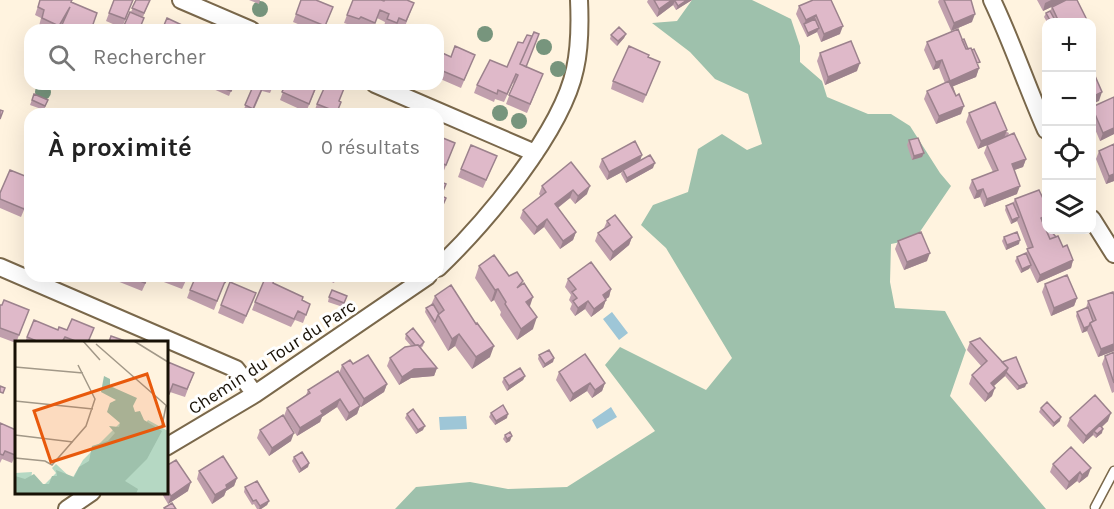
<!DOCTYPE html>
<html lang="fr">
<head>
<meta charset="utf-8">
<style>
	body { margin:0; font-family:Karla,sans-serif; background:#f6f6f6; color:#222 }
	.controls { position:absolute; right:18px; top:18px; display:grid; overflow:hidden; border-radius:12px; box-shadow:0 6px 24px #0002 }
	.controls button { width:54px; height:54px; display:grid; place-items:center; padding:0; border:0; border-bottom:2px solid #e0e0e0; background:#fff; color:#222; font:30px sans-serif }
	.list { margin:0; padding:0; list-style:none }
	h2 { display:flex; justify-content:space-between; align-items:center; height:78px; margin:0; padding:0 24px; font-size:26px }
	h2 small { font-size:20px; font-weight:400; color:#767676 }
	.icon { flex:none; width:33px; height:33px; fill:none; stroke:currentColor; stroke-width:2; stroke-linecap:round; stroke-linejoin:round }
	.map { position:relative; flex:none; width:1114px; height:509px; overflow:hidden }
	.search { position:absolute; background:#fff; box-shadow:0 6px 24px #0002; left:24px; top:24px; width:420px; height:66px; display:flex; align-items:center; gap:15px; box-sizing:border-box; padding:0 21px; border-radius:18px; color:#767676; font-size:22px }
	.panel { position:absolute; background:#fff; box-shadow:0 6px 24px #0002; left:24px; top:108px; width:420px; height:174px; border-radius:18px }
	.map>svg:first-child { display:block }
	.forest { fill:#9ec1ac }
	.water { fill:#9ec6d7 }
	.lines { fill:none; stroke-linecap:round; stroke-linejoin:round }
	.lane-casing { stroke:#7a684b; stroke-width:11 }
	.street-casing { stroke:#7a684b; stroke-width:20 }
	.lane { stroke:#fff; stroke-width:8 }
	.street { stroke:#fff; stroke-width:16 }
	.tree { fill:#77957d }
	.wall { fill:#c09fad }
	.shaded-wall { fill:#9c828d }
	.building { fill:#dfb9c9; stroke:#9c828d; stroke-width:1.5 }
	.labels { text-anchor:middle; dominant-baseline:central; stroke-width:6; stroke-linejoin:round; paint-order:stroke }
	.street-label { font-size:18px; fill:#171005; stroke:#fff }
	.inset-road { fill:none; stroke:#a29888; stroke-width:1.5 }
	.view { fill:#e8590c; fill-opacity:0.15; stroke:#e8590c; stroke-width:3 }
	.inset-edge { fill:none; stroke:#171005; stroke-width:3 }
</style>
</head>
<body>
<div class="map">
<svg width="1114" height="509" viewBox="0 0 1114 509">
	<rect width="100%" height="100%" fill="#fff3df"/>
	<path class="forest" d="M692,0H752L791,19L800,46V62L822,81L827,97L868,114H891L910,126L940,173L951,186L915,239L891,244L890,282L895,308L945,311L966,350L950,396L1046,509H395L416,487L470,482L508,489L567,487L655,431L605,365L620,347L706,390L732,358L666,248L641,225L653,205L688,192L698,149L722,134L747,150L762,144L748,94L715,79L690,52L652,23L677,21Z"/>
	<path class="water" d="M612,312L628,333L619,340L603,319Z
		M611,407L617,417L597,429L592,420Z
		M466,416L467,429L440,430L439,417Z"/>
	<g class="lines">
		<defs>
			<path id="lane" d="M1095,507L1114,471"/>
			<path id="street" d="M181,0L251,30
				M992,0C1012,42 1027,87 1046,130
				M375,84L535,153
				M1092,219L1114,254
				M0,267L236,369L255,394
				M438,268C485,223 562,132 575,69C580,47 580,22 579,0
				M166,447L255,394L428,276
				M67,509L92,492"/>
		</defs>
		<use href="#lane" class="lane-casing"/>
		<use href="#street" class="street-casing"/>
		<use href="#lane" class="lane"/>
		<use href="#street" class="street"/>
	</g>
	<g class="tree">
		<circle cx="260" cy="9" r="8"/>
		<circle cx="485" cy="34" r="8"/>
		<circle cx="544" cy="47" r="8"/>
		<circle cx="558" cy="69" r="8"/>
		<circle cx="43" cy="92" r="8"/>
		<circle cx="500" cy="113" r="8"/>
		<circle cx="519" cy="121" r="8"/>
	</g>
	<path class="wall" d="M40,0L72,2L91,30H60L64,20L59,30H48L39,26L41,18L35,15Z
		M114,0H133L122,28L106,21Z
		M136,0H150L143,17L131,12Z
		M249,0H260L259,4Z
		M648,0H692L676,10L673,5L657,17L647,2Z
		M813,0L840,34L821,42L817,32L807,37L796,14L799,6Z
		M939,0H971L972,22L951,31L938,2Z
		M1037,0H1077L1088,22H1047L1044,17L1046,13L1050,11L1052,7L1066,0L1043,11Z
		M384,1L414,3L404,29L396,26L395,30H391L384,27L385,22L377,18L372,30H370L358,25L356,27L344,23L347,15Z
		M333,7L324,30H312L293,22L296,14Z
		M626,34L624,38L617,46L610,39L611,35Z
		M962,40L979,68L976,77L953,86L961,114L936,124L924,99L927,91L945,83L939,68L933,70L924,50L927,42Z
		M438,51L451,57L475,55L461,88L438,78Z
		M820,53L857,71L825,85L817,61Z
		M660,62L643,103L611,89L613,81Z
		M507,67H526L543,74L527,113L506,104L514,83H513L504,102L495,99L494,102L474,93L477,85Z
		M202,84H234L229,96Z
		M254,84H274L270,93L262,91L252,114H242Z
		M278,84H318L306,112L280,100L284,89L277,86Z
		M34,94L48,100L44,110L30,105Z
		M1114,98V134L1100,141L1092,122V107Z
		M339,101L336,114H319L314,112L317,104Z
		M969,113L1009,133L1008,136L1026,159L1023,167L1014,170L1017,194L984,207L980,197L974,199L969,188L972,180L993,172L984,153L987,145L989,144L978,149L966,122Z
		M438,136L455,143L443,173L438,171Z
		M909,140L924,153L922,157L912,160L907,145Z
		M1114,144V181L1106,184L1096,159L1099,151Z
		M642,155L640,161L653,168L626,183L621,174L622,172L607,180L599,167L602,159Z
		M497,156L483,188L458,177L461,169Z
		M571,162L587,194L575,204L570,198L558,208L576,232L573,240L560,249L544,227L534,235L520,218L523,210L541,197L539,194L542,186Z
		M30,178V199L29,198L21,217L0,208V193Z
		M438,181L446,184L441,196L438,194Z
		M1015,199L1047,222L1045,223L1073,260L1071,268L1037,283L1030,268L1021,273L1015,261L1017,257L1026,253L1028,249L1017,221L1011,224L1005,210L1006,206L1013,203Z
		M607,221L632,237L629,245L610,261L595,241L598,233L604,228Z
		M1004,237L1019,244L1006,250L1002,241Z
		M898,241L927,261L904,270L895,249Z
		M479,266L509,276L522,284L530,307L533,329L517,340L500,315L501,312L494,300L491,302L475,278Z
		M119,276H149L142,291L117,281Z
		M157,276H188L182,289L156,279Z
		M227,276L214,310L187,298L190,290Z
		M317,276H337L334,283Z
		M568,279L611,289L609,297L606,299L603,308L591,317L585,309L575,316L570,309L572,304L569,300L571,295L565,287Z
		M273,283L302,301L310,304L303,323L295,320L291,327L252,310L255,302Z
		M1045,284L1077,298L1074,306L1051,316L1042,292Z
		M347,296L343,307L328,302L329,297Z
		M435,296L490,357L472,369L455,346L448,351L425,312L426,308L431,305Z
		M253,301L243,324L218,313L221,305Z
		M1088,301L1114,351L1098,357L1087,331L1082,333L1076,316L1077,312L1086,308Z
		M0,305L29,310L16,343L0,337Z
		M34,320L58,330L88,342H25Z
		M406,334L424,342L423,346L421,348L437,368L434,376L411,378L399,385L387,366L390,358L411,346L405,339Z
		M970,342L1025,387L1017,390L1005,376L994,386L992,396L985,402L969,384L972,375L982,367L967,350Z
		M1114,352V392L1112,393L1102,364L1105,356Z
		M539,355L554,358L553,362L543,368L538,359Z
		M353,364L387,384L384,392L361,407L339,374L342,365Z
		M166,367L194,373L185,397L170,392L166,401Z
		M338,371L360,406L357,414L346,421L337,407L322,417L320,422L297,436L284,416L287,408L306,395L308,390Z
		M559,372L605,383L602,391L592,398L587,391L570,402L556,380Z
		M525,376L523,380L507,391L502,382L504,378Z
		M1041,408L1060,421L1053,427L1039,412Z
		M491,413L507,418L495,425L489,417Z
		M407,414L423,430L416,434L405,418Z
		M1070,418L1108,421L1102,427V433L1096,438L1093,435L1083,444L1067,426Z
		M0,423L16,453L12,463L2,459L0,463Z
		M260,430L291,441L269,456L257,438Z
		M505,435L510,441L506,443L503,439Z
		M294,457L309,463L308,467L299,473L292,461Z
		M1053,464L1088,476L1079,483L1077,481L1066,490L1050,472Z
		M166,466L188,491L168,504L161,492H166Z
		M199,471L237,478L234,486L226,491L224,496L212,504L197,479Z
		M245,487L269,501L267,505L261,509H257L254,504L252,505L244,492Z"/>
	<path class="shaded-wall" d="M672,0H681L675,1L673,5L657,17L659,9Z
		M687,0H692L676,10L678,6Z
		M1051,0H1066L1043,11L1045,3Z
		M975,14L972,22L951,31L954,23Z
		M816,15L813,23L804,24L806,20Z
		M843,26L840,34L821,42L824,34Z
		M819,28L817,32L807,37L808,33Z
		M626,34L624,38L617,46L618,41Z
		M942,60L939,68L933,70L936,62Z
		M860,63L857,71L825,85L828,77Z
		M979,68L976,77L949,88L948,86L950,81Z
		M1102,92L1099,101L1092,104V97Z
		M964,106L961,114L936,124L939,116Z
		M1114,128V134L1100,141L1103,133Z
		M1007,130L1004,138L978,149L981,141Z
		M924,153L922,157L912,160L914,156Z
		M642,155L639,163L623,170L622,172L607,180L609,172Z
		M1026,159L1023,167L1009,172L1012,164Z
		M655,163L653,168L626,183L627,178Z
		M1114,174V181L1106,184L1109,176Z
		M590,186L587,194L575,204L578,196Z
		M1020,186L1017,194L984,207L987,199Z
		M983,189L980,197L974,199L977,191Z
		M573,190L570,198L552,212L555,204Z
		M1047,215V222L1041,225V218Z
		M1019,217L1017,221L1011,224L1012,220Z
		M547,219L544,227L534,235L537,227Z
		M576,232L573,240L560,249L563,241Z
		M632,237L629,245L610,261L613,252Z
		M1020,240L1019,244L1006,250L1007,245Z
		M930,253L927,261L904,270L907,262Z
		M1073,260L1071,268L1037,283L1040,275Z
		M1031,265L1029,269L1021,273L1022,269Z
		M498,289L494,300L491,302L495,290Z
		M611,289L609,297L600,303L603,295Z
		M533,297L529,309L526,302Z
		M1077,298L1074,306L1051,316L1054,308Z
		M606,300L603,308L591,317L594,309Z
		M588,301L585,309L575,316L578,308Z
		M537,317L533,329L517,340L521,329Z
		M1089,326L1087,331L1082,333L1084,328Z
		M459,334L455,346L448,351L452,339Z
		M1114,344V351L1098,357L1101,349Z
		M494,346L490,357L472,369L476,357Z
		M554,358L553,362L543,368L545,364Z
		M437,368L434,376L411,378L399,385L402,377L414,369Z
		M1008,368L1005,376L988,391L991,383Z
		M525,376L523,380L507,391L509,386Z
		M590,383L587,391L570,402L573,394Z
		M605,383L602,391L592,398L595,390Z
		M1027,383L1025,387L1017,390L1019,386Z
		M387,384L384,392L361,407L364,399Z
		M995,388L992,396L985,402L988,394Z
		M340,399L337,407L322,417L320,422L297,436L300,428L321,411Z
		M360,406L357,414L346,421L349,413Z
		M1111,413L1108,421L1095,433L1094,431L1093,435L1083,444L1086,436Z
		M508,414L507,418L495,425L496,421Z
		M1061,417L1060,421L1053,427L1054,423Z
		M425,426L423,430L416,434L418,430Z
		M1103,429L1102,433L1096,438L1097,434Z
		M294,433L291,441L269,456L272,448Z
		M512,436L510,441L506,443L507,439Z
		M309,463L308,467L299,473L301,469Z
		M1091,468L1088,476L1079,483L1082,475Z
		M1080,472L1077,481L1066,490L1069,482Z
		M237,478L234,486L226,491L224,496L212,504L215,495L226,485Z
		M191,482L188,491L168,504L171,496Z
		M269,501L267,505L261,509H259L260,506Z"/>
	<path class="building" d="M40,0H72L71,2L97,13L91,30H68L61,27L70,7L59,26L42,18L44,10L38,7Z
		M114,0H133L125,19L109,13Z
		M136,0H150L144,13L132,8Z
		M301,0H316L333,7L325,26L296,14Z
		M353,0H381L384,1L385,0H407L414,3L406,21L399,18L397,23L387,19L389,14L380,10L375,23L361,17L359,19L347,15Z
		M654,0H672L659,9Z
		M676,0H687L678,6L675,1Z
		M813,0H831L843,26L824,34L816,15L806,20L799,6Z
		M944,0H971L975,14L954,23Z
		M1066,0H1077L1088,22H1059L1052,7Z
		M1050,11L1056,22H1051L1046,13Z
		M130,12L144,18L139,30H122Z
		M167,18L186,27L185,30H162Z
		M815,19L819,28L808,33L804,24Z
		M619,27L626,34L618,41L611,35Z
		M958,29L966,49L971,48L979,68L950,81L942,60L936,62L927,42Z
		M534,32L539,34L526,67L520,64Z
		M527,35L532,36L520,64L543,74L530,104L509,95L518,75L516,74L507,94L498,90L497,94L477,85L490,60L507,67L518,42L523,43Z
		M964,39L968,49H966L962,40Z
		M851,41L860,63L828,77L820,53Z
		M455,46L475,55L464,80L438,69V51L451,57Z
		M629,46L649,55L648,57L660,62L646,95L613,81Z
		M974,49L980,62L977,63L972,50Z
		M1092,69L1102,92L1092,97Z
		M949,81L956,96L959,94L964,106L939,116L927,91Z
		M223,84H234L231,91L222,88Z
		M254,84H264L253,109L245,105Z
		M286,84H317L309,104L282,92Z
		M326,84H340L345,86L339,101L341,102L337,112L317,104Z
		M950,84H951L956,96Z
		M34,94L48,100L45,106L32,100Z
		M1114,97V128L1103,133L1092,107Z
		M995,102L1007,130L981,141L969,113Z
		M0,110L3,111L0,119Z
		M1014,133L1026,159L1012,164L1020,186L987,199L983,189L977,191L972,180L998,170L987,145Z
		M438,136L455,143L446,165L438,162Z
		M918,138L924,153L914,156L909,140Z
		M635,141L642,155L609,172L602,159Z
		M1114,144V174L1109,176L1099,151Z
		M471,145L497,156L486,180L461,169Z
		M650,155L655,163L627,178L623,170Z
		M571,162L590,186L578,196L573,190L555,204L576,232L563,241L547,219L537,227L523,210L546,192L542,186Z
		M10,170L30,178V194L24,209L0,199V193Z
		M438,181L446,184L443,191L438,189Z
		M1039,190L1047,207V215L1041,218L1050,239L1058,236L1063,247L1067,245L1073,260L1040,275L1027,249L1033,247L1015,199Z
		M438,194L446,198L438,216Z
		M1013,203L1019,217L1012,220L1006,206Z
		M615,215L632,237L613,252L598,233L610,225L607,221Z
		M1043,220L1047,225V230H1050L1056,237L1050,239L1042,221Z
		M921,232L930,253L907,262L898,241Z
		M1017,232L1020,240L1007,245L1004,237Z
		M1026,253L1031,265L1022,269L1017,257Z
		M494,255L509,276L517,272L523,281L517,288L524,283L533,297L526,302L537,317L521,329L505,304L506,302L498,289L495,290L479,266Z
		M591,262L611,289L603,295L606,300L594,309L588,301L578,308L573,301L577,298L572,292L576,289L568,279Z
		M1067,275L1077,298L1054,308L1045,284Z
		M128,276H148L145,283Z
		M173,276H187L185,281Z
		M196,276H219L226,279L217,301L190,290Z
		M219,276H228L225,283L226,279Z
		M266,276H275L273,283L303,297L302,300L310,304L306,315L298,311L294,319L255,302Z
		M230,282L256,293L246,316L221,305Z
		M451,285L476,324L477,323L494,346L476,357L459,334L452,339L438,315L444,310L435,296Z
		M332,290L347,296L344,303L329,297Z
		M1113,292L1114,295V344L1101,349L1090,323L1096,320L1088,301Z
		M4,300L29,310L19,335L0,328V305H2Z
		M433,304L439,314L438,315L435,322L426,308Z
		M1088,307L1093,321L1090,323L1089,326L1084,328L1077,312Z
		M72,319L94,328L88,342H78L65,337L62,342H39L27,337L34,320L58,330L59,327L67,330Z
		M413,328L424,342L420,346L418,345H415L406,334Z
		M111,336L128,342H109Z
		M980,338L1008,368L991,383L995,388L988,394L972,375L987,361L970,342Z
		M418,345L437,368L414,369L402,377L390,358L405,347Z
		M549,350L554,358L545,364L539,355Z
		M1114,352V383L1105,356Z
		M585,354L605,383L595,390L590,383L573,394L559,372Z
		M368,355L387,384L364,399L342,365L350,360L353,364Z
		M1016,357L1027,383L1019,386L1006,372L1008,368L1002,362Z
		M168,362L194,373L187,389L173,384L169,394L166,393V367Z
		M520,368L525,376L509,386L504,378Z
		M338,371L360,406L349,413L340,399L321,411L323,414L300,428L287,408L310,393L308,390Z
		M0,386L5,388L3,393L0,392Z
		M1095,395L1111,413L1086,436L1070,418Z
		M1047,402L1061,417L1054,423L1041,408Z
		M503,405L508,414L496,421L491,413Z
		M413,409L425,426L418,430L407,414Z
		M283,415L294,433L272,448L260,430Z
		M0,423L16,430V452L15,455L5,451L3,455L0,454Z
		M1100,425L1103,429L1097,434L1094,431Z
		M510,432L512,436L507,439L505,435Z
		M1071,447L1091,468L1082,475L1080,472L1069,482L1053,464Z
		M302,452L309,463L301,469L294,457Z
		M223,456L237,478L226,485L227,488L215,495L199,471Z
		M176,460L191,482L171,496L166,488V466Z
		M257,481L269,501L260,506L256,500L253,501L245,487Z
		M172,503L176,509H165L164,508Z"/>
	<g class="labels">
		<g class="street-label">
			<text transform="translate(272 357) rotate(-33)">Chemin du Tour du Parc</text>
		</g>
	</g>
	<g transform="translate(15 341)">
		<rect width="153" height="153" fill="#fff3df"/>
		<path d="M133,79L153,90V153H0V132L17,131L16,138L27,146L41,132L37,127L41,123L57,138L68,119L107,80L130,83Z" fill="#b5d8c3"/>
		<path d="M89,35L95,38V45L122,57L118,65L120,71L125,70L129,79L147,90L132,118L110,140L123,148L121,153H0V135L10,138L19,133L28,143H34L37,135H42L41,129L59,136L64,126L74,120L77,105L93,100L100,92L94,85L104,86L105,82L92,71L95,62L101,59L86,51Z" fill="#9ec1ac"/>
		<path class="inset-road" d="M68,0L85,19M119,0L153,21M81,3L153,66M0,26L68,32M0,60L78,68M147,85L151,65M0,94L58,101M0,117L30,120L37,124L71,85L80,58L63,24"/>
		<path class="view" d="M132,33L149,85L36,121L19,70Z"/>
		<rect width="153" height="153" class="inset-edge"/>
	</g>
</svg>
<div class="controls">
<button>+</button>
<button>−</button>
<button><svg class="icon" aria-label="locate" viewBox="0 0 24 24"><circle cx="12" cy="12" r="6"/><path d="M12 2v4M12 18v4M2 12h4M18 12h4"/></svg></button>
<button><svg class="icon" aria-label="layers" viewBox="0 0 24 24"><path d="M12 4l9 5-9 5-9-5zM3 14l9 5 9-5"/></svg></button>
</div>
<div class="search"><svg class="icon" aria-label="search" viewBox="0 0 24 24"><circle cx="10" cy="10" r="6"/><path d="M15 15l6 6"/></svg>Rechercher</div>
<section class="panel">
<h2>À proximité<small>0 résultats</small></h2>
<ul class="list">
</ul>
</section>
</div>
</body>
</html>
